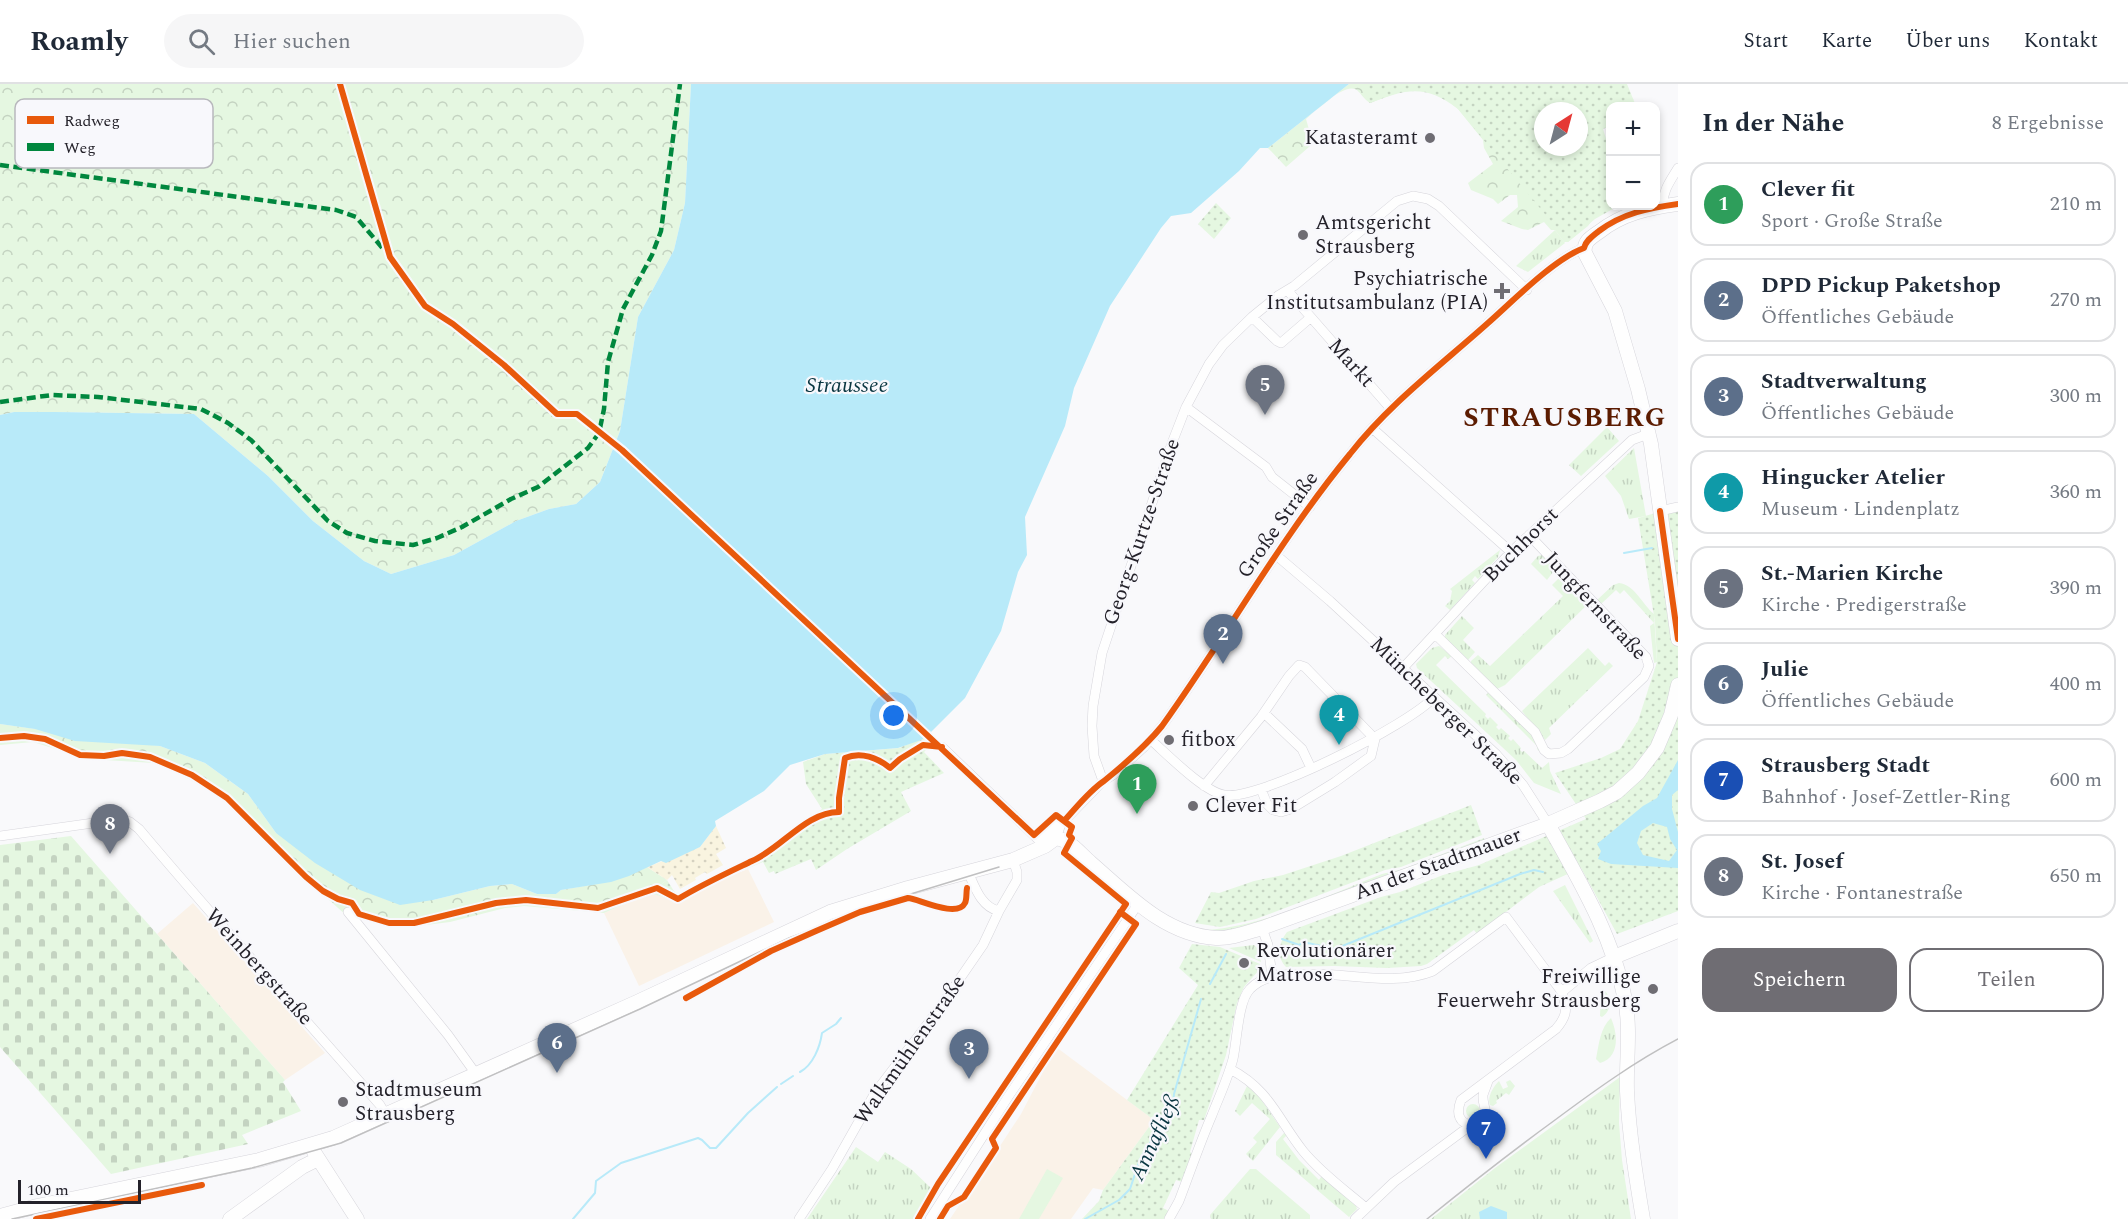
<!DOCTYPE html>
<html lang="de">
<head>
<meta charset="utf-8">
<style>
	body { margin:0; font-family:Spectral,serif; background:#f6f6f7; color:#1f2937 }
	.controls { position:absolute; right:18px; top:18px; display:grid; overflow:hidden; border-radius:12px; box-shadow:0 3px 9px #0003 }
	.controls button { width:54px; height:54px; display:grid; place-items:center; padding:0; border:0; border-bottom:2px solid #e0e1e3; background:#fff; color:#1f2937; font:30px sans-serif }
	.compass { position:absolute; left:1534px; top:18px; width:54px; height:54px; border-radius:50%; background:#fff; box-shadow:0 3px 9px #0003; rotate:36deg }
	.scale { position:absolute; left:18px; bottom:15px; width:123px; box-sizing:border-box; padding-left:6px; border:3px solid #24222a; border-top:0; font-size:16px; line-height:21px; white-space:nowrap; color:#24222a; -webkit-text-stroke:4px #f8f8fc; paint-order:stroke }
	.you { position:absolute; left:894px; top:632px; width:21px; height:21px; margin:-15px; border:4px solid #fff; border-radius:50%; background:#1a73e8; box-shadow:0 0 0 9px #1a73e833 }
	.badge { display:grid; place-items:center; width:39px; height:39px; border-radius:50%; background:#6f6d73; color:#fff; font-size:20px; font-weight:700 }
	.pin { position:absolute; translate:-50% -50px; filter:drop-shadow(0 2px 3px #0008) }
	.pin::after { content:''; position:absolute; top:32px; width:21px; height:18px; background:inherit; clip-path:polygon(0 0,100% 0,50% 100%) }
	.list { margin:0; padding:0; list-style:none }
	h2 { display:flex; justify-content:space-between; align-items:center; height:78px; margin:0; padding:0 24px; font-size:26px }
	h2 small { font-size:20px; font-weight:400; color:#747a83 }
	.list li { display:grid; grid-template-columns:39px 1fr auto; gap:18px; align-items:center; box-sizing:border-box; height:84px; margin:0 12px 12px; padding:0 12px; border:2px solid #e0e1e3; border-radius:18px }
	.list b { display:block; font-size:22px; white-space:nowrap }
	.list p { margin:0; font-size:20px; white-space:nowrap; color:#747a83 }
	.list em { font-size:20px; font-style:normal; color:#747a83 }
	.actions { display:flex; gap:12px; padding:18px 24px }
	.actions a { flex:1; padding:14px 0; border:2px solid #6f6d73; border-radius:18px; text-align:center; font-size:21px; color:#6f6d73 }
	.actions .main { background:#6f6d73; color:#fff }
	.icon { flex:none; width:33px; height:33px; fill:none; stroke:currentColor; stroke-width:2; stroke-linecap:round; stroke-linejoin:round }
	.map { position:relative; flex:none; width:1678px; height:1135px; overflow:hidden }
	header { display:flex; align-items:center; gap:36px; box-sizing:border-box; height:84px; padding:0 30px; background:#fff; border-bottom:2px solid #e0e1e3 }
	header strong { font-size:28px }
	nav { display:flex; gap:33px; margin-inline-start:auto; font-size:21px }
	.search { width:420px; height:54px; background:#f6f6f7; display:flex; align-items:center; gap:15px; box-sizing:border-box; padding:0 21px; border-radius:33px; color:#747a83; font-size:22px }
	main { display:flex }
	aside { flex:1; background:#fff }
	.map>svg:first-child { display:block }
	.education { fill:#faf2e8 }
	.grass { fill:url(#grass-tufts) }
	.forest { fill:url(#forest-crowns) }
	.sand { fill:url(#sand-dots) }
	.cemetery { fill:url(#cemetery-stones) }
	.park { fill:url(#park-dots); fill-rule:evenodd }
	.garden { fill:#e5f7e1 }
	.water { fill:#b8eaf9; fill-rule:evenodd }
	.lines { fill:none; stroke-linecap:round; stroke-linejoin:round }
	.stream { stroke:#b8eaf9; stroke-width:2 }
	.ferry { stroke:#083540; stroke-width:1.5; stroke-dasharray:8 6; stroke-linecap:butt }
	.street-casing { stroke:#d6d5db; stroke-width:10 }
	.secondary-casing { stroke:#d6d5db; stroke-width:15 }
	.street { stroke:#fefefe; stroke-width:9 }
	.secondary { stroke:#fefefe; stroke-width:14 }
	.tram { stroke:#c0c0c1; stroke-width:1.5 }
	.quiet { stroke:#00873e; stroke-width:4.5; stroke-dasharray:9 4.5; stroke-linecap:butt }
	.cycleway-casing { stroke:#f8f8fc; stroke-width:10 }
	.cycleway { stroke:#e8590c; stroke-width:6 }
	.poi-dot { fill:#6f6d73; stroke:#f8f8fc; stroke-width:2 }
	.labels { text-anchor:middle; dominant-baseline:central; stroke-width:4.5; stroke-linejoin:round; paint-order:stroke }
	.poi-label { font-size:21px; fill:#24222a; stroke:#f8f8fc; text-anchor:start }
	.street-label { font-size:21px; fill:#24222a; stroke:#f8f8fc }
	.water-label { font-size:22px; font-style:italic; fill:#083540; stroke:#f8f8fc }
	.district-label { font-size:27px; font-weight:bold; letter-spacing:1.5px; fill:#5c1c01; stroke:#f8f8fc }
	.key { fill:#f8f8fc; stroke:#b8b8bd; stroke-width:1.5 }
	.key-label { font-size:16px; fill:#24222a }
</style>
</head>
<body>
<header>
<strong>Roamly</strong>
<div class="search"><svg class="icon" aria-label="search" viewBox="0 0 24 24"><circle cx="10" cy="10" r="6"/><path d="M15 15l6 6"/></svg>Hier suchen</div>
<nav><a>Start</a><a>Karte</a><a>Über uns</a><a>Kontakt</a></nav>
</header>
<main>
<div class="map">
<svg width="1678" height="1135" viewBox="0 0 1678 1135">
	<defs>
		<pattern id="grass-tufts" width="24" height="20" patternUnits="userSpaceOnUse" patternTransform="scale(1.5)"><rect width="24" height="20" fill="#e5f7e1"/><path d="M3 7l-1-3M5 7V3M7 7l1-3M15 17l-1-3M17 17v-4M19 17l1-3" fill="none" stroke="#c4d3c1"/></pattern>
		<pattern id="forest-crowns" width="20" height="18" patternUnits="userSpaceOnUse" patternTransform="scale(1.5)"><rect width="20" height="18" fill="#e5f7e1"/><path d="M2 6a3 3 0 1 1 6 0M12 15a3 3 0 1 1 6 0" fill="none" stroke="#c4d3c1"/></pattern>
		<pattern id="sand-dots" width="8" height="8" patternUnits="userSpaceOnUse" patternTransform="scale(1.5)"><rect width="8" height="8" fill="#f9f4e0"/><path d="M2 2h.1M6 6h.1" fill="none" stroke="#d5d1c0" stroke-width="1.8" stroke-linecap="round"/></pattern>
		<pattern id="cemetery-stones" width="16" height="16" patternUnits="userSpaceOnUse" patternTransform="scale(1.5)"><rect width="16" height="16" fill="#e5f7e1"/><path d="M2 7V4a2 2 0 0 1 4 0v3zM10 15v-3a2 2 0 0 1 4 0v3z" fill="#c4d3c1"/></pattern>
		<pattern id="park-dots" width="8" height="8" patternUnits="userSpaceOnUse" patternTransform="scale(1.5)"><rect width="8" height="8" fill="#e5f7e1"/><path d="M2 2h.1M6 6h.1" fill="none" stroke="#c4d3c1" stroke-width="1.8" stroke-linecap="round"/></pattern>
	</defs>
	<rect width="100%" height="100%" fill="#f9f9fb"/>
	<path class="education" d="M748,785L774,838L639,902L604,829L650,809L679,818L715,798Z
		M193,819L325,969L285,996L157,850Z
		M1056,963L1154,1036L1103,1106L1093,1104L1071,1135H950L960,1120H962L1021,1030Z"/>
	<path class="grass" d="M1555,146L1565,159L1528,188L1516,182Z
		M1607,343L1619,357L1581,392L1569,381Z
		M1634,364L1646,432L1629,435L1621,412L1605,392Z
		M1500,466L1498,473L1478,495L1475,492L1472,496L1475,499L1450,526L1445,522L1450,517L1452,507L1450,505Z
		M1542,471L1556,484L1547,496L1531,480L1538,472Z
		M1565,492L1569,493L1564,499L1583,517L1586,514L1590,518L1505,601L1497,605L1471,580V577L1478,571L1490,582L1563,512L1552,501L1560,493Z
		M1619,499C1635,501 1642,520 1654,530L1657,578L1654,579L1650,542L1654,539L1624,506L1620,510L1616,506L1600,521L1596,517L1613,501Z
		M1462,532L1474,544L1463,556L1475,568L1468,576L1445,554V551Z
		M1439,562L1452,572L1448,575L1445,572L1436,581L1486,630L1485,632L1488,635L1490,633L1498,641L1496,643L1499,646L1501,644L1510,652L1508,654L1511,657L1513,655L1521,664L1520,666L1522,668L1524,667L1542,684L1549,678L1550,687L1561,710L1534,699L1516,676L1417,584L1416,580L1432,564Z
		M1588,564L1605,582L1609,578L1613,582L1549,644L1551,650L1545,656L1522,627Z
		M1489,608L1537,654L1540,664L1539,667L1537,665L1538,663L1486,611Z
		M1484,754L1485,756L1407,786L1386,791L1264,838L1229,847L1207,846C1265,842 1328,811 1382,790L1403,785Z
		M1565,801L1593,857L1590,859L1553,807Z
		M1254,861L1258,865L1261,878L1229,864Z
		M1605,907C1612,914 1611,928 1602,933L1600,932L1601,910Z
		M1611,934C1618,950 1620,973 1600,979L1596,975C1599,960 1600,944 1611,934Z
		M1620,993L1619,1039L1622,1076L1631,1135H1431L1495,1084Z
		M1510,996L1515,1002L1509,1011L1506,1009L1496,1017L1497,1019L1493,1022L1490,1021C1487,1013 1493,1003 1499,997L1503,1005L1508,1003L1506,998Z
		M1247,1002L1259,1012L1280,1043L1253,1077L1246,1070L1257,1058L1253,1054L1270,1035L1252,1019L1240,1032L1235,1027Z
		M1466 1027a7 7 0 1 1 14 0a7 7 0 1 1-14 0Z
		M1284,1049L1287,1051L1283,1055L1299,1076L1319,1096L1323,1090L1356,1122L1357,1125L1349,1133L1276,1071V1058Z
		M856,1063L878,1078L885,1068L911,1085L931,1104L913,1135H807Z
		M1250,1085H1256L1310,1131V1135H1211L1210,1131Z"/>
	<path class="forest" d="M0,0H691L685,119L674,166L638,233L620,347L600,398L576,420L549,425L516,437L454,471L391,490L364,477L313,437L268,392L194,330L55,328H14L0,331Z
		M1349,0H1463L1514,56L1610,122H1618L1596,131L1588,142L1568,158H1564L1555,146H1551L1544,138L1528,146L1522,145L1501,137L1518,123L1517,111H1510L1498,120L1493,115L1471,106L1468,99L1493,80L1484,64L1483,56L1458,25L1443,13L1420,6L1399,8L1370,19C1363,15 1361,8 1355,5C1343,0 1315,27 1306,35L1310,49L1317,56L1286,83L1268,64Z
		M0,640L160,662L205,679L248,710L276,749L433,816L490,802L512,800L537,810H556L561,806C594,800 617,798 647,783L667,796L650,809L604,829L524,822L505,824L450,838L418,842L385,840L348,833L297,787L228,719L189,695L154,679L88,675L33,658L0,661Z"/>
	<path class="sand" d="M716,742L726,764L716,770L723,781L707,790L705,788L695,794L696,796L680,805L672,791L667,796L647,783L700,763Z"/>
	<path class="cemetery" d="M71,752L285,996L283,998L301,1027L242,1051L248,1060L111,1090L0,963V761Z"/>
	<path class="park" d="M1366,0H1627L1636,22H1610V42L1603,45L1610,67V122H1618L1595,135L1568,158L1458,25C1425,0 1407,5 1370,19ZM1543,27H1579V63H1543Z
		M1216,119L1231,134L1214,155L1198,140Z
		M1678,427V827L1617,850L1581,784L1539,803L1477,850L1474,846L1427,880L1421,882L1387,884L1334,882L1286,883C1276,873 1279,858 1287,848L1381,813L1400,808L1443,791L1479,781L1586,735L1555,689L1601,674L1620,665L1638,637L1657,578L1655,538L1638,434L1659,428Z
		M927,652L932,660L924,668L944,689L901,708L911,727L847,765L816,786L811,775L775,790L774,787L769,789L763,778L715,798L679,818L650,809L667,796L677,812L733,782L750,775L822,725L806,700L803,678L825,670L899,664Z
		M1471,721L1482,751L1401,783L1385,786L1256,835L1220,843L1195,839L1211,808L1219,809L1254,797L1283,791L1341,772Z
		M1192,860L1220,863L1260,880V885L1244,903L1237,919L1226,971L1204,1036H1199L1190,1068L1193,1070L1182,1098L1176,1096L1163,1124L1169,1127L1165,1135H1082L1099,1117L1103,1106L1154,1036L1127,1016L1198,901L1179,884Z"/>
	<path class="garden" d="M1047,1085L1063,1094L1039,1135H1019Z"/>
	<path class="water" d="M691,0H1349L1268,64H1260L1239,87L1191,129L1171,132L1161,144L1110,222L1074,304L1065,342L1025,433L1027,471L1018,488L1001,547L965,614L928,651L921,656L898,664L825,670L790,681L764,707L715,737L716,742L700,763L666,779L661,777L629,792L611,798L561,806L556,810H537L512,800L490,802L433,816L400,821L360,806L315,779L276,749L248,710L205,679L160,662L75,657L35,645L0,640V331L14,328H55L194,330L268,392L313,437L364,477L391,490L454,471L516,437L549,425L576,420L600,398L620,347L638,233L674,166L685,119Z
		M1678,676V706L1672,711V725L1678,748V784L1611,780L1598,775L1601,767L1597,760L1643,722L1657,714ZM1653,739L1667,743L1670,755L1677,766L1669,777L1643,771L1637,759L1641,747Z
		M1491,1122L1507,1128V1135H1480L1479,1128Z"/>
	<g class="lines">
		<path class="stream" d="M1624,469L1652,464
			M1282,855L1299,861L1303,858L1335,865L1520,790L1534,786L1543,788
			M1210,900L1226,870
			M800,988C813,981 820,963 822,949L836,940L841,934
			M781,1000L793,992
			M573,1135L595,1109L596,1097L621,1079L698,1054L702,1056L710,1064H716L748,1029L777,1003
			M1085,1135L1119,1116L1130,1105L1140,1075L1173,1022L1174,1010L1201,915"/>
		<path class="ferry" d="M622,366L914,637"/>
		<defs>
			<path id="street" d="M1663,122C1662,107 1671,96 1678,84
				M1288,207L1391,325
				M1252,233L1277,257L1281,259L1310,234
				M1186,323L1266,383L1272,393L1310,423
				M1372,344L1511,468
				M1660,427L1678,423
				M1276,471L1330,517L1496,670L1523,701L1548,740
				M1435,550L1535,648L1544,666L1549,670L1561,669L1568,665L1644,593L1649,582L1646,573L1529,451
				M1403,584L1511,468L1632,356L1648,350
				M1264,629L1302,665L1311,684
				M1151,656C1168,671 1203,707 1224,711C1257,718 1411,640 1434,613
				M942,663L1045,762
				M1103,697L1094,672L1092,642L1093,622L1102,569L1172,359L1186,323L1209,280L1223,261L1252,233L1279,211L1294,202L1397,117L1413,112L1428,115L1439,122L1527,206
				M1204,702L1261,633L1289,592L1299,581L1305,583L1375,655L1371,672L1335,698L1291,725L1281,728L1273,726L1267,720L1261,705
				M0,752L122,735L130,738L139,745C218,839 300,929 380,1021L386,1031
				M1056,754L1061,740L1103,697L1113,691L1144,663L1162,642C1226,553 1280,455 1350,370C1389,320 1441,281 1488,239C1513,217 1554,175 1584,164
				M1040,755L1056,739L1064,737
				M968,788C975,803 981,823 999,827
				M348,828L448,951L476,990
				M1262,844L1268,861L1272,892
				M1562,908L1591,884L1614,873
				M1230,985C1270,1006 1277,1034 1303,1067C1321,1089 1345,1106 1366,1124
				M799,1135L832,1085L875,1009L939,925L983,861L999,827L1017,796V788L1013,776
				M930,1135L1008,1013L1138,820
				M1169,1135L1179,1117C1190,1088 1200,1059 1212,1031C1219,1013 1228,994 1233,975C1237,957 1238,917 1250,905C1266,888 1293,890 1315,890C1353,890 1396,902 1433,887L1506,833L1562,908C1567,925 1568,931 1556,945L1461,1016C1456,1029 1458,1041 1475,1041C1493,1030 1482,1025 1483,1011C1484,1007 1487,1001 1488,997
				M1355,1135L1394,1098L1471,1041"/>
			<path id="secondary" d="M1678,120C1649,124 1623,129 1599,148C1590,154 1583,158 1585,169L1615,227L1638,305L1651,360L1678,555
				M1548,740C1579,796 1613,852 1625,916C1631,945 1626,977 1627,1007C1629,1050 1636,1093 1643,1135
				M1049,753C1070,754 1077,767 1091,779C1128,811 1165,851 1216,854C1231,855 1248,848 1262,844L1548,740L1600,717L1617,708L1638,689L1657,664L1671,631L1678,601
				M1614,873L1678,847
				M314,1068L357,1135
				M0,1132L37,1122L259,1076L333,1054L637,918L830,828L908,804L1013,776L1045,762L1056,754
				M230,1135L302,1083L318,1075"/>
		</defs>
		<use href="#street" class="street-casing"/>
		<use href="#secondary" class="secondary-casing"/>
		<use href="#street" class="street"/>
		<use href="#secondary" class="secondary"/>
		<path class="tram" d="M12,1135L252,1084L341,1059L640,925L789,854L878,820L999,783
			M1427,1135C1469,1101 1511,1068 1555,1036C1594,1007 1634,978 1678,955"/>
		<path class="quiet" d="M0,81L336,126L356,133L385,167
			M0,318L52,311L98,313L201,325L228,339L251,356L328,437L347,449L375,457L413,461L437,454L462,443L511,415L538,403L588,364L599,349L604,325L608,278L623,225L652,171L661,147L680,0"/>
		<defs>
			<path id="cycleway" d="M340,0L390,173L425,222L453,240L504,281L557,330H577L622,366L1034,751L1056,731L1072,743L1069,751L1072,754L1064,769L1126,820L938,1100L918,1135
				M1660,427L1678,555
				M0,654L24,652L45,655L80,671L104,672L122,669L150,673L192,691L227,714L306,793L323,807L338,815L352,819L359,830L389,839H414L496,819L526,816L598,824L657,804L678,815C703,800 727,789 752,777C782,764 806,728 839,728V714L845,674C861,667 878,674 890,684L900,675L923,661L942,663
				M1064,737C1076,724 1089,707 1104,697C1125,680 1145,663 1162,642C1226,553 1280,455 1350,370C1389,320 1441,281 1488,239C1513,217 1554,175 1584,164C1586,156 1593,152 1599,147C1623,129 1649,124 1678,120
				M686,914L771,867L816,847L860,828L908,814C917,814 957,835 965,819C967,815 966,809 967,804
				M36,1135L202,1101
				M940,1135L948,1122L964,1113L996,1064L992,1055L1136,840L1120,828"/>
		</defs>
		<use href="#cycleway" class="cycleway-casing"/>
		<use href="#cycleway" class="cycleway"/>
	</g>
	<g class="poi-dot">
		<circle cx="1430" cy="54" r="6"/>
		<circle cx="1303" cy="151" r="6"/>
		<path d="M1499 198h6v6h6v6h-6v6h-6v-6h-6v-6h6z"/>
		<circle cx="1169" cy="656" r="6"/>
		<circle cx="1193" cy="722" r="6"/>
		<circle cx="1244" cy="879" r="6"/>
		<circle cx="1653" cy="905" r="6"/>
		<circle cx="343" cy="1018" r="6"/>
	</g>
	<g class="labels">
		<g class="poi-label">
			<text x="1418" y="54" text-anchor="end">Katasteramt</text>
			<text x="1315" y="139">Amtsgericht<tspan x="1315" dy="24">Strausberg</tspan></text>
			<text x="1488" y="195" text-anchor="end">Psychiatrische<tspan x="1488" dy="24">Institutsambulanz (PIA)</tspan></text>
			<text x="1181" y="656">fitbox</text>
			<text x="1205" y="722">Clever Fit</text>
			<text x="1256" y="867">Revolutionärer<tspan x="1256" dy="24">Matrose</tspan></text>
			<text x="1641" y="893" text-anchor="end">Freiwillige<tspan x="1641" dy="24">Feuerwehr Strausberg</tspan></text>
			<text x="355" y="1006">Stadtmuseum<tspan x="355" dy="24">Strausberg</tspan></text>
		</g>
		<g class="street-label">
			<text transform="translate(1351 279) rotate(48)">Markt</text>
			<text transform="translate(1278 441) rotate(-55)">Große Straße</text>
			<text transform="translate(1142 448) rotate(-71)">Georg-Kurtze-Straße</text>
			<text transform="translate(1521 461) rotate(-45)">Buchhorst</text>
			<text transform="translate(1595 522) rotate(47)">Jungfernstraße</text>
			<text transform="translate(1446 627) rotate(44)">Müncheberger Straße</text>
			<text transform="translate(1438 780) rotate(-20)">An der Stadtmauer</text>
			<text transform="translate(259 883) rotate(48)">Weinbergstraße</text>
			<text transform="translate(910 966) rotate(-55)">Walkmühlenstraße</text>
		</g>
		<g class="water-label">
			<text x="847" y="301">Straussee</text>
			<text transform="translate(1155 1054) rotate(-65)">Annafließ</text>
		</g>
		<g class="district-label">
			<text x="1565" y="334">STRAUSBERG</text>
		</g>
	</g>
	<rect x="15" y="15" width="198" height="69" rx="9" class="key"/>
	<rect x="27" y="32" width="27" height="8" fill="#e8590c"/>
	<rect x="27" y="59" width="27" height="8" fill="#00873e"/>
	<g class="key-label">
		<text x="64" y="42">Radweg</text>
		<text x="64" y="69">Weg</text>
	</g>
</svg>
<div class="controls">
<button>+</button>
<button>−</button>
</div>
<svg class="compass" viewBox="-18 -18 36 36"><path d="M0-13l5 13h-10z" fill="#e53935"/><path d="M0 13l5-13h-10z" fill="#747a83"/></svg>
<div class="scale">100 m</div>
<div class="you"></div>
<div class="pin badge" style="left:1137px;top:730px;background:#2e9e5b">1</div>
<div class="pin badge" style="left:1223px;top:580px;background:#5c6f8a">2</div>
<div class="pin badge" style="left:969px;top:995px;background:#5c6f8a">3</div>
<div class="pin badge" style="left:1339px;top:661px;background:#0f9aa8">4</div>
<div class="pin badge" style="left:1265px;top:331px;background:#6b7280">5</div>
<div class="pin badge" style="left:557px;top:989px;background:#5c6f8a">6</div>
<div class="pin badge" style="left:1486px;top:1075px;background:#1a4fb4">7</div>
<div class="pin badge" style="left:110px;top:770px;background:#6b7280">8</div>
</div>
<aside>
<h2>In der Nähe<small>8 Ergebnisse</small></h2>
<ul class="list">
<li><span class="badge" style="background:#2e9e5b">1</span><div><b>Clever fit</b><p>Sport · Große Straße</p></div><em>210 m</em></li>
<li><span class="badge" style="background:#5c6f8a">2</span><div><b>DPD Pickup Paketshop</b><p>Öffentliches Gebäude</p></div><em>270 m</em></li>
<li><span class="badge" style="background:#5c6f8a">3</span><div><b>Stadtverwaltung</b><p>Öffentliches Gebäude</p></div><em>300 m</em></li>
<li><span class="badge" style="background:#0f9aa8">4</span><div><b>Hingucker Atelier</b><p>Museum · Lindenplatz</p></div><em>360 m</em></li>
<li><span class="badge" style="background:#6b7280">5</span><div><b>St.-Marien Kirche</b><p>Kirche · Predigerstraße</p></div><em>390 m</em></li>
<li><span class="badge" style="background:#5c6f8a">6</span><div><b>Julie</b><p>Öffentliches Gebäude</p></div><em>400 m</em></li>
<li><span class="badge" style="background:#1a4fb4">7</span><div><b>Strausberg Stadt</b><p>Bahnhof · Josef-Zettler-Ring</p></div><em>600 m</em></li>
<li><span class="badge" style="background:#6b7280">8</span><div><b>St. Josef</b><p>Kirche · Fontanestraße</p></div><em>650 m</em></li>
</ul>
<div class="actions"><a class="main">Speichern</a><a>Teilen</a></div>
</aside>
</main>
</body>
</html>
